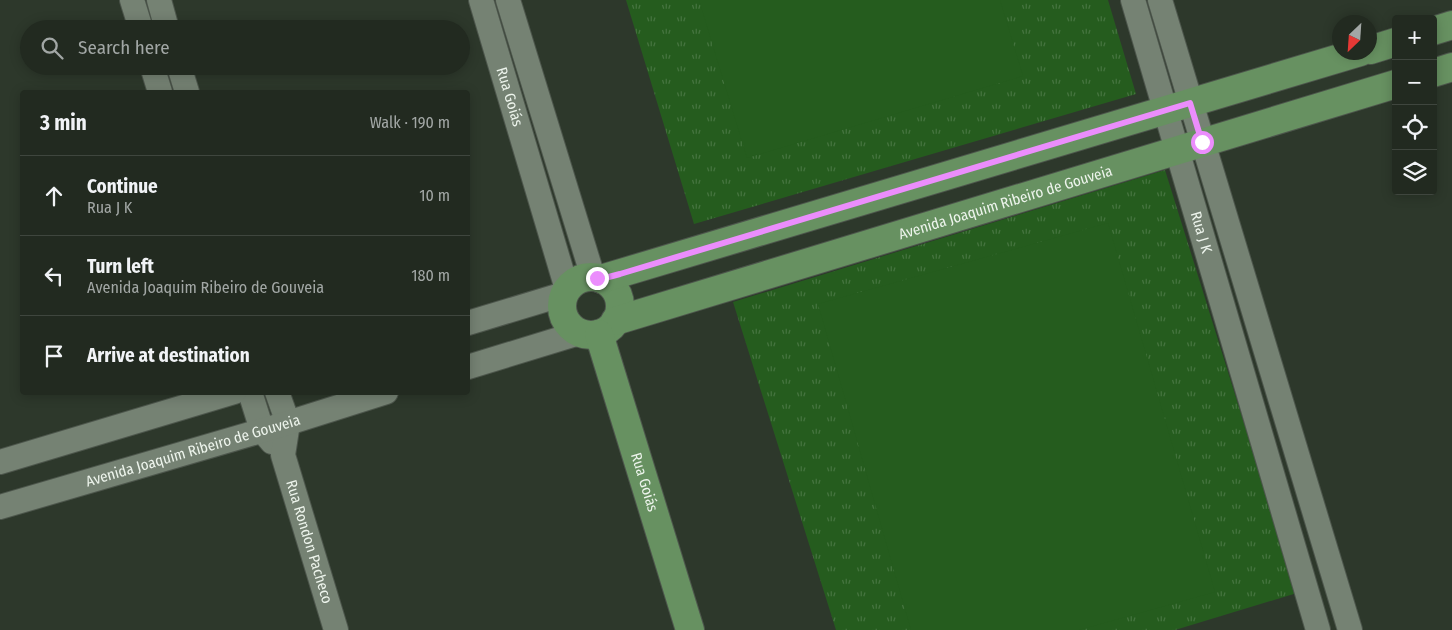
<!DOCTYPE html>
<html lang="en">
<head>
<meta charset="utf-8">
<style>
	body { margin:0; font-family:"Fira Sans Condensed",sans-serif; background:#2e362d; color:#f1f3f6 }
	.controls { position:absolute; right:15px; top:15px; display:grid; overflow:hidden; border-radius:5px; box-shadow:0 2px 12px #0003 }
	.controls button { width:45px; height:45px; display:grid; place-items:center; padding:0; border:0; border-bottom:1px solid #3f463e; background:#222a20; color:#f1f3f6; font:25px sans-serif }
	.compass { position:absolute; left:1332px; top:15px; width:45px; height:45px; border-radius:50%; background:#222a20; box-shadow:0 2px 12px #0003; rotate:205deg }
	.stop { position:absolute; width:15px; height:15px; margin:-11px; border:4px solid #eb8dfc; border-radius:50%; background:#fff }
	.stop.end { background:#eb8dfc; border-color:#fff; box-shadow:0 1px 5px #0008 }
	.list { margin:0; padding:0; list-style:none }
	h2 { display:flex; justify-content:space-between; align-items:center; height:65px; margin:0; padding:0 20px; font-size:21px }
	h2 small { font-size:16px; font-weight:400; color:#a2a7a5 }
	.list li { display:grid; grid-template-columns:32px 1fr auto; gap:15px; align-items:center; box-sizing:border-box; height:80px; padding:0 20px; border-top:1px solid #3f463e }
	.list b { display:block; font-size:19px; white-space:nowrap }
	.list p { margin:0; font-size:16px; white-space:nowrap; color:#a2a7a5 }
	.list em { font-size:16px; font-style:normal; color:#a2a7a5 }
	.icon { flex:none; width:28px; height:28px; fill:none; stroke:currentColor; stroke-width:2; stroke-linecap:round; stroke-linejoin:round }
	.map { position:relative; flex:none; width:1452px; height:630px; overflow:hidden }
	.search { position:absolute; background:#222a20; box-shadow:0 2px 12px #0003; left:20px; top:20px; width:450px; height:55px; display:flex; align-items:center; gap:12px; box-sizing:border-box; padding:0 18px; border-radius:28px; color:#a2a7a5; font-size:19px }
	.panel { position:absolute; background:#222a20; box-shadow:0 2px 12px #0003; left:20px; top:90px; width:450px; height:305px; border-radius:5px }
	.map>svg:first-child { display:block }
	.grass { fill:url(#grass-tufts) }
	.pitch { fill:#255c1e }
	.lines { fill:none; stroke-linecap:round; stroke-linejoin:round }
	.minor-casing { stroke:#4d564c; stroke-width:26 }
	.major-casing { stroke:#4d564c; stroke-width:30 }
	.minor { stroke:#758273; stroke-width:24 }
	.major { stroke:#679161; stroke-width:28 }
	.route { stroke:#eb8dfc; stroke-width:6 }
	.labels { text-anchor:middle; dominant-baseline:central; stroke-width:5; stroke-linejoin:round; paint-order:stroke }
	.street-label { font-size:15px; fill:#edf4ec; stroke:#2d382b }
</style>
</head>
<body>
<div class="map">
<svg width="1452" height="630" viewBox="0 0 1452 630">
	<defs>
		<pattern id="grass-tufts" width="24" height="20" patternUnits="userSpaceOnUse" patternTransform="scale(1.25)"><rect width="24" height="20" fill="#255c1e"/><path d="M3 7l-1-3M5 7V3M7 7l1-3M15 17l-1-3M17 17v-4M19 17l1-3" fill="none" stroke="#45743f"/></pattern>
	</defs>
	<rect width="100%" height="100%" fill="#2d382b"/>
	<path class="grass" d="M626,0H1108L1136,94L694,224Z
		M1165,170L1297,593L1175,630H836L733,302Z"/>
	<path class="pitch" d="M699,0H1000L1023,76L747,158Z
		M1108,223L1215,592L1079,630H911L818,304Z"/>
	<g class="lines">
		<defs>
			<g id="minor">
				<path d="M132,0L141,29"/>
				<path d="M159,0L167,29"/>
				<path id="s1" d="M481,0L567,289"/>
				<path d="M508,0L593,277"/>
				<path id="s2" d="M1133,0L1318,630"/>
				<path d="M1160,0L1350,630"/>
				<path d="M152,66L160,92"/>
				<path d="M179,66L187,92"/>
				<path d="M468,323L564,294"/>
				<path d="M468,367L579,333"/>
				<path d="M250,392L262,430L272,442"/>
				<path id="s3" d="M277,392L288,423L283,455L336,630"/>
				<path d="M0,462L234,392"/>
				<path id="s4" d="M0,507L288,423L386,392"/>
			</g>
			<g id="major">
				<path d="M1433,31L1452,25"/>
				<path d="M1370,50L1396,42"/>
				<path d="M1433,73L1452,67"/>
				<circle cx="591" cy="306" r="29"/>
				<path d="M601,279L1360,52"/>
				<path id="s5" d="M615,321L1396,84"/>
				<path id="s6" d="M599,334L690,630"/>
			</g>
		</defs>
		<use href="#minor" class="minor-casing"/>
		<use href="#major" class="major-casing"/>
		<use href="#minor" class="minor"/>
		<use href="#major" class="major"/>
	</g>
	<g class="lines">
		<path class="route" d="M597,278L601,279L620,274L1190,103L1202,142"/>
	</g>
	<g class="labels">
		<g class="street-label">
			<text stroke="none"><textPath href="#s1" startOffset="101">Rua Goiás</textPath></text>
			<text stroke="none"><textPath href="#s5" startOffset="408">Avenida Joaquim Ribeiro de Gouveia</textPath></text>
			<text stroke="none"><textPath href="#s2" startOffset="242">Rua J K</textPath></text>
			<text stroke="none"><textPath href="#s4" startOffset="201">Avenida Joaquim Ribeiro de Gouveia</textPath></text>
			<text stroke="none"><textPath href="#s6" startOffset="155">Rua Goiás</textPath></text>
			<text stroke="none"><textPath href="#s3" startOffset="156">Rua Rondon Pacheco</textPath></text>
		</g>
	</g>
</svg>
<div class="controls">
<button>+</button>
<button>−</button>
<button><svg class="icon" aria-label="locate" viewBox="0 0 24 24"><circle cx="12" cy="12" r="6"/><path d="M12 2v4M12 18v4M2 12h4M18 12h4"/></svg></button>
<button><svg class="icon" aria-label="layers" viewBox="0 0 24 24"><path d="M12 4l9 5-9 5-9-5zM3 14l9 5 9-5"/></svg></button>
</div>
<svg class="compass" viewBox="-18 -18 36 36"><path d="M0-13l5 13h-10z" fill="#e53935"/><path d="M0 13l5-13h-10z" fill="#a2a7a5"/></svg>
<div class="stop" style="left:1202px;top:142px"></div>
<div class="stop end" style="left:597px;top:278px"></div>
<div class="search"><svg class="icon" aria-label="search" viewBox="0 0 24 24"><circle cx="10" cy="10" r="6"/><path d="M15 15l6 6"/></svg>Search here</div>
<section class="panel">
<h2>3 min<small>Walk · 190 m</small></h2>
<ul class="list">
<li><svg class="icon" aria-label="ahead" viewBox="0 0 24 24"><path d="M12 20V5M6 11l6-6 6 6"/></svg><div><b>Continue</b><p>Rua J K</p></div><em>10 m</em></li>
<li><svg class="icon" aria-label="left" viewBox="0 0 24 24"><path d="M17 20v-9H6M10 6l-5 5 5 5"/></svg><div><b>Turn left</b><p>Avenida Joaquim Ribeiro de Gouveia</p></div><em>180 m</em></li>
<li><svg class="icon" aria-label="arrive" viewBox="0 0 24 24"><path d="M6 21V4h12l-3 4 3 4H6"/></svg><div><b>Arrive at destination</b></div></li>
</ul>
</section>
</div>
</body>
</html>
